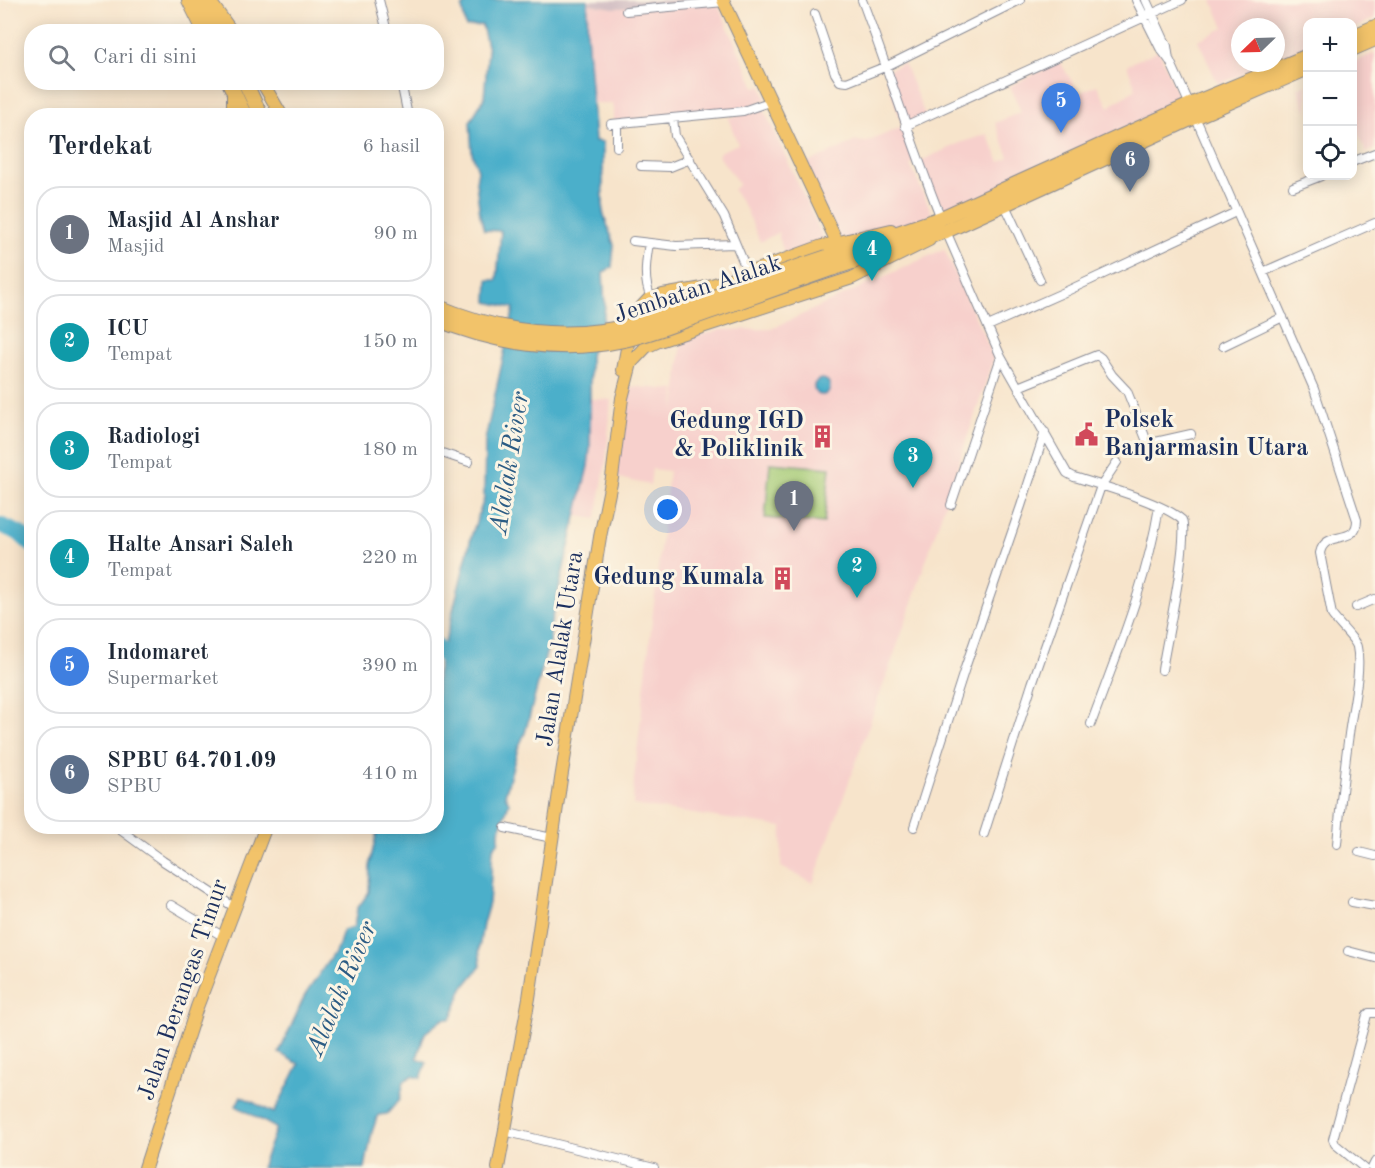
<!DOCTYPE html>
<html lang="id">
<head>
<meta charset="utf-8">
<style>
	body { margin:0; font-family:"Old Standard TT",serif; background:#f6f6f7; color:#1f2937 }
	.controls { position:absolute; right:18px; top:18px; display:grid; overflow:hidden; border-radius:12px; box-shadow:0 3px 15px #0003 }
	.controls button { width:54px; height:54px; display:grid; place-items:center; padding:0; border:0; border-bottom:2px solid #e0e1e3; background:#fff; color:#1f2937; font:30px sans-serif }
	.compass { position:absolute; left:1231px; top:18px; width:54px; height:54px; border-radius:50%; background:#fff; box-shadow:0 3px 15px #0003; rotate:247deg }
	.you { position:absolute; left:668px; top:510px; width:21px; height:21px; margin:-15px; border:4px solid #fff; border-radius:50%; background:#1a73e8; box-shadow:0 0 0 9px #1a73e833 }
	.badge { display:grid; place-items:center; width:39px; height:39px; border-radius:50%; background:#d1495b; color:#fff; font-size:20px; font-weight:700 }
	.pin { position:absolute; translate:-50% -50px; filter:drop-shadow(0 2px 3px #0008) }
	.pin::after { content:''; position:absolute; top:32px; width:21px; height:18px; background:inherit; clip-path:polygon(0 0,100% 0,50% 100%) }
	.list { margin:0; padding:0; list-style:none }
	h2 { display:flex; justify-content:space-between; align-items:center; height:78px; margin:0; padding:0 24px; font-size:26px }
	h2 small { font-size:20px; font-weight:400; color:#747a83 }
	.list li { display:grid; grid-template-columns:39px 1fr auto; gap:18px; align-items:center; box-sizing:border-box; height:96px; margin:0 12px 12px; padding:0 12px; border:2px solid #e0e1e3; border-radius:24px }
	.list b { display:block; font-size:22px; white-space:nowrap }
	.list p { margin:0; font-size:20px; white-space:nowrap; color:#747a83 }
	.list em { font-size:20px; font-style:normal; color:#747a83 }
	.icon { flex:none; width:33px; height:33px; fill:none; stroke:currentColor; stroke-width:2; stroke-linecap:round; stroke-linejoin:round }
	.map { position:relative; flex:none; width:1375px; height:1168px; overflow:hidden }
	.search { position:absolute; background:#fff; box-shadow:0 3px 15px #0003; left:24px; top:24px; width:420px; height:66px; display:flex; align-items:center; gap:15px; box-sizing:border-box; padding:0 21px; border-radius:24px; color:#747a83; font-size:22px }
	.panel { position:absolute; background:#fff; box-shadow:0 3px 15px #0003; left:24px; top:108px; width:420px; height:726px; border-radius:24px }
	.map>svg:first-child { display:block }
	.built { fill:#f7d0cc }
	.industrial { fill:#d2bec3 }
	.green { fill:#a4ca75; stroke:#607c6a; stroke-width:1.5 }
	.water { fill:#4bafca; stroke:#336f94; stroke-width:1.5 }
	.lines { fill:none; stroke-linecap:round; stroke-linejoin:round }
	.river { stroke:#4bafca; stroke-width:16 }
	.street-casing { stroke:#898a94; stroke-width:10 }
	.primary-casing { stroke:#898a94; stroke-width:14 }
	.highway-casing { stroke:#898a94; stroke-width:16 }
	.street { stroke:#fff; stroke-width:8 }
	.primary { stroke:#f2c36a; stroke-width:12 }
	.highway { stroke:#f2c36a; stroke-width:14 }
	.highway-bridge-casing { stroke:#898a94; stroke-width:16; stroke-linecap:butt }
	.highway-bridge { stroke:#f2c36a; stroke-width:14 }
	.labels { text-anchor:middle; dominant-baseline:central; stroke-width:6; stroke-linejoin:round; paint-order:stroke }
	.street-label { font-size:24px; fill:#1b2f5e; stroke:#fcf5e5 }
	.poi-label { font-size:24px; font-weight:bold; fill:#1b2f5e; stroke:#fcf5e5; text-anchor:end }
	.water-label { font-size:26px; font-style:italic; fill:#2c5c84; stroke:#fcf5e5 }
</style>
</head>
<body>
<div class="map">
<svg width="1375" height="1168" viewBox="0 0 1375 1168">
	<rect width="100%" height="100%" fill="#fcf5e5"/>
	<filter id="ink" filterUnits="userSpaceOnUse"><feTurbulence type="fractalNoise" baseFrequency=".0167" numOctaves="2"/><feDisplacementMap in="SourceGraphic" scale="12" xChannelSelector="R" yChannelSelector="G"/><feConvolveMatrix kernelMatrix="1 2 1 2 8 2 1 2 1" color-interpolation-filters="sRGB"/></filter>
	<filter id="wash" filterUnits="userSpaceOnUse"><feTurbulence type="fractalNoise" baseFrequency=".008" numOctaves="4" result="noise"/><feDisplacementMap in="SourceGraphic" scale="24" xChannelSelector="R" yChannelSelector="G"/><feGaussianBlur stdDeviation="1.35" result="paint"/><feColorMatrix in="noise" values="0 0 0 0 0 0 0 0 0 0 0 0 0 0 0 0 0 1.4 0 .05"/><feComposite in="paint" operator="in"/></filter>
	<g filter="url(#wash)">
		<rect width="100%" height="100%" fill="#f7e4cb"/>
		<path class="built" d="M1212,0H1375V18L1353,29L1352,22H1308L1307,49L1276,61V27H1240V63H1272L1218,84L1198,40L1224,28Z
			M584,3L613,8L717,3L755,87L761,86L766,99L747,109L613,122V104L583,102Z
			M1159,50L1180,102L943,214L916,163L960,143L987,134L1000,162L1009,157L995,123L1021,112L1010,86L1060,62L1079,93L1097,85L1109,107L1136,89L1127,65Z
			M1375,53V149L1366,153L1355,126H1353L1352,63Z
			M904,63L925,115L903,124L901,122L886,76L888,70Z
			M1307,84V112L1298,88Z
			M760,110H764L826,244L787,261L779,239V232L760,242L746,209L733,190L739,184L718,155L721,151L738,144L728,118Z
			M902,127L914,163L910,165L932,213L926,219L840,245L803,165L856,141L867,142Z
			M944,249L994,358L901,635L813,883L781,867L782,827L633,805L634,779L669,471L652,469L650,485L614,477L626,386L675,390L674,416L682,340L720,330L771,329Z
			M581,398L611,400L606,461L596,519L565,514Z"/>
		<path class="industrial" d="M582,0H715L707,5L613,8L584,3Z"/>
		<path class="green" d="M770,463L830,468L824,523L765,518Z"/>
		<path class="water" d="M468,0H588L587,33L595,141L603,142V212L614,245L612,267L603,273L605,306L603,321L590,355V448L588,466L551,622L550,639L525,733L518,748L505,795L509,803L499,831V841L493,848L489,903L483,924L479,949L481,966L463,988L451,1019H443L425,1033L417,1058L427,1062L421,1078L412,1076L404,1081L400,1099L387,1114L378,1115L372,1132L365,1168H261L276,1128L236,1106L241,1096L274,1113L299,1064L279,1053L305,995L339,945L343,930L354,927L357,909L369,892L370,863L378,827L436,826L437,674L472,534L484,499L485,440L514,308L487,302L488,280H497L501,231L484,230L480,215L476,182L478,170L472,153L470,122L484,98L488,50L482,25L466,27L462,8Z
			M814 387a8 8 0 1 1 16 0a8 8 0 1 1-16 0Z"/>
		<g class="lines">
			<path class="river" d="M0,525L19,533L32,545
				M436,645L455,671"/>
		</g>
	</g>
	<g filter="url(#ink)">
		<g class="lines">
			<defs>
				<path id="street" d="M379,0L387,32
					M862,0C889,72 912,146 941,218
					M1136,0L1160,48L1170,61L1190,105L1314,389L1357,520C1357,546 1325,529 1320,553L1332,615C1338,624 1356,640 1357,647C1362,670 1352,710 1349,734C1344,770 1340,807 1337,844
					M1146,0L1167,46L1169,60
					M626,11L724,2
					M815,14L835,73L840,81L847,82L887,66L1020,0
					M401,82L408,116
					M673,118L675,136L724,216L748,273
					M611,124L743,111L772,101
					M905,126L1182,0
					M617,147V124
					M1352,162L1375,153
					M641,166L670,167L690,159
					M1293,187L1321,176
					M1004,203L1040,280
					M946,231L1001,357L1067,473L1074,477C1100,485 1164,503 1182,520C1189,540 1166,643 1162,670
					M633,241L676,246L735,244
					M649,243C646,261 643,281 651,298
					M1263,272L1375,223
					M988,326L1067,291L1236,212
					M1223,346L1283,317
					M1018,387L1097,355L1101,358L1112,375L1127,391L1146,439L1151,443L1191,434
					M436,451L469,462
					M951,505L1001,357
					M1356,607L1375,599
					M1091,724C1117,653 1147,582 1159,507
					M115,826L163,861L234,907
					M914,827L965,668L1021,506L1045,432
					M505,828L552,838
					M984,834L1032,684L1101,486L1117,462
					M1359,852L1375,856
					M1352,902L1375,906
					M171,905L224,937
					M1348,951L1375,958
					M504,1131L654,1168
					M1364,1168L1335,1144L1333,1139L1367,1015L1369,1013H1375
					M1372,1168L1375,1162"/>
				<path id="primary" d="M723,0L837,242
					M209,4L214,7L232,32
					M262,82L282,116
					M233,90V116
					M623,370L633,316L648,300L663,295L703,288L748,273L822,246L891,230
					M145,1168L197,1007L266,826
					M498,1168L529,998L561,779L600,537L612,478L622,398L631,363L646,347L659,341L852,278L929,240"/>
				<path id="highway" d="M189,0L205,32
					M204,0L221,32
					M1352,37L1375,27
					M1352,49L1375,39
					M229,82L245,116
					M245,82L261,116
					M827,257L941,218L1190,105L1308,56
					M831,269L946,231L1195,117L1308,68"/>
			</defs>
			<use href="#street" class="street-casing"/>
			<use href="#primary" class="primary-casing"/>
			<use href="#highway" class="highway-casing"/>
			<use href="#street" class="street"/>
			<use href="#primary" class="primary"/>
			<use href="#highway" class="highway"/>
			<defs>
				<path id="highway-bridge" d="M436,306C500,333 569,342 637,324C665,317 692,305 719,295C755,282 791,269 827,257
					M436,319C495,343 561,354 624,340C655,333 685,320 715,310C754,296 792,283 831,269"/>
			</defs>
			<use href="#highway-bridge" class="highway-bridge-casing"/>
			<use href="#highway-bridge" class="highway-bridge"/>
		</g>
	</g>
	<defs>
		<symbol id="civic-bare" viewBox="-9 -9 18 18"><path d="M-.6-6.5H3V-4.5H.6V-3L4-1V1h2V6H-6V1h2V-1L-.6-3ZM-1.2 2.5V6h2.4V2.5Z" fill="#d1495b" stroke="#fcf5e5" stroke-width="2.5" paint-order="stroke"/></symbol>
		<symbol id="building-bare" viewBox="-9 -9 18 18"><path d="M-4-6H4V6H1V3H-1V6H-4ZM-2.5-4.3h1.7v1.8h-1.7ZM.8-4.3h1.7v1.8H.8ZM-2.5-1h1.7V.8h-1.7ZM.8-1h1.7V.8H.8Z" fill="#d1495b" stroke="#fcf5e5" stroke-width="2.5" paint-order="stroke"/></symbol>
	</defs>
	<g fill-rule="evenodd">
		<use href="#civic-bare" x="1070" y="418" width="33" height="33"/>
		<use href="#building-bare" x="806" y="420" width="33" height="33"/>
		<use href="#building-bare" x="766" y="562" width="33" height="33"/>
	</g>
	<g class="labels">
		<g class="street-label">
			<text transform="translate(698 290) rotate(-18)">Jembatan Alalak</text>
			<text transform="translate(561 649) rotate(-81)">Jalan Alalak Utara</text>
			<text transform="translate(184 990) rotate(-71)">Jalan Berangas Timur</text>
		</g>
		<g class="poi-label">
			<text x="1104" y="421" text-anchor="start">Polsek<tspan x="1104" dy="28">Banjarmasin Utara</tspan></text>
			<text x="804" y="422">Gedung IGD<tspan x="804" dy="28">&amp; Poliklinik</tspan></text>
			<text x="764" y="578">Gedung Kumala</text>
		</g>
		<g class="water-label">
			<text transform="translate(510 463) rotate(-81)">Alalak River</text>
			<text transform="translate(342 989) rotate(-67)">Alalak River</text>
		</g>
	</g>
</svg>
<div class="controls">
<button>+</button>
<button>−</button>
<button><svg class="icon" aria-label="locate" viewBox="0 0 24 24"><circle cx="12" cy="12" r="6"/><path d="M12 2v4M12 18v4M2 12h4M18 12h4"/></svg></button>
</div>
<svg class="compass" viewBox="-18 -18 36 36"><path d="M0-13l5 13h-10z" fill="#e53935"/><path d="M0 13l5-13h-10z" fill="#747a83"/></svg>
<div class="you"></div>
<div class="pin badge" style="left:794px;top:531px;background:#6b7280">1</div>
<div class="pin badge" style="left:857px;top:598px;background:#0f9aa8">2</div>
<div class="pin badge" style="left:913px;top:488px;background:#0f9aa8">3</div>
<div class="pin badge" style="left:872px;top:281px;background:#0f9aa8">4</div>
<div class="pin badge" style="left:1061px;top:133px;background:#3f7fe0">5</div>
<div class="pin badge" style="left:1130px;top:192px;background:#5c6f8a">6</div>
<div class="search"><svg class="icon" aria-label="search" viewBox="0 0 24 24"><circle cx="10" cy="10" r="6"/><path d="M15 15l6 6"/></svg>Cari di sini</div>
<section class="panel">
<h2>Terdekat<small>6 hasil</small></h2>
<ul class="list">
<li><span class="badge" style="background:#6b7280">1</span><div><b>Masjid Al Anshar</b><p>Masjid</p></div><em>90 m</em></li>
<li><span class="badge" style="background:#0f9aa8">2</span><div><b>ICU</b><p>Tempat</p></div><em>150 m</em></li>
<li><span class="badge" style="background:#0f9aa8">3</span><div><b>Radiologi</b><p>Tempat</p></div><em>180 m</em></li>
<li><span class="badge" style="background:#0f9aa8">4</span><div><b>Halte Ansari Saleh</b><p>Tempat</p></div><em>220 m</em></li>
<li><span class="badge" style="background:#3f7fe0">5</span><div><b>Indomaret</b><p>Supermarket</p></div><em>390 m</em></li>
<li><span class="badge" style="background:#5c6f8a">6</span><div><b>SPBU 64.701.09</b><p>SPBU</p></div><em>410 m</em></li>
</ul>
</section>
</div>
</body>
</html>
